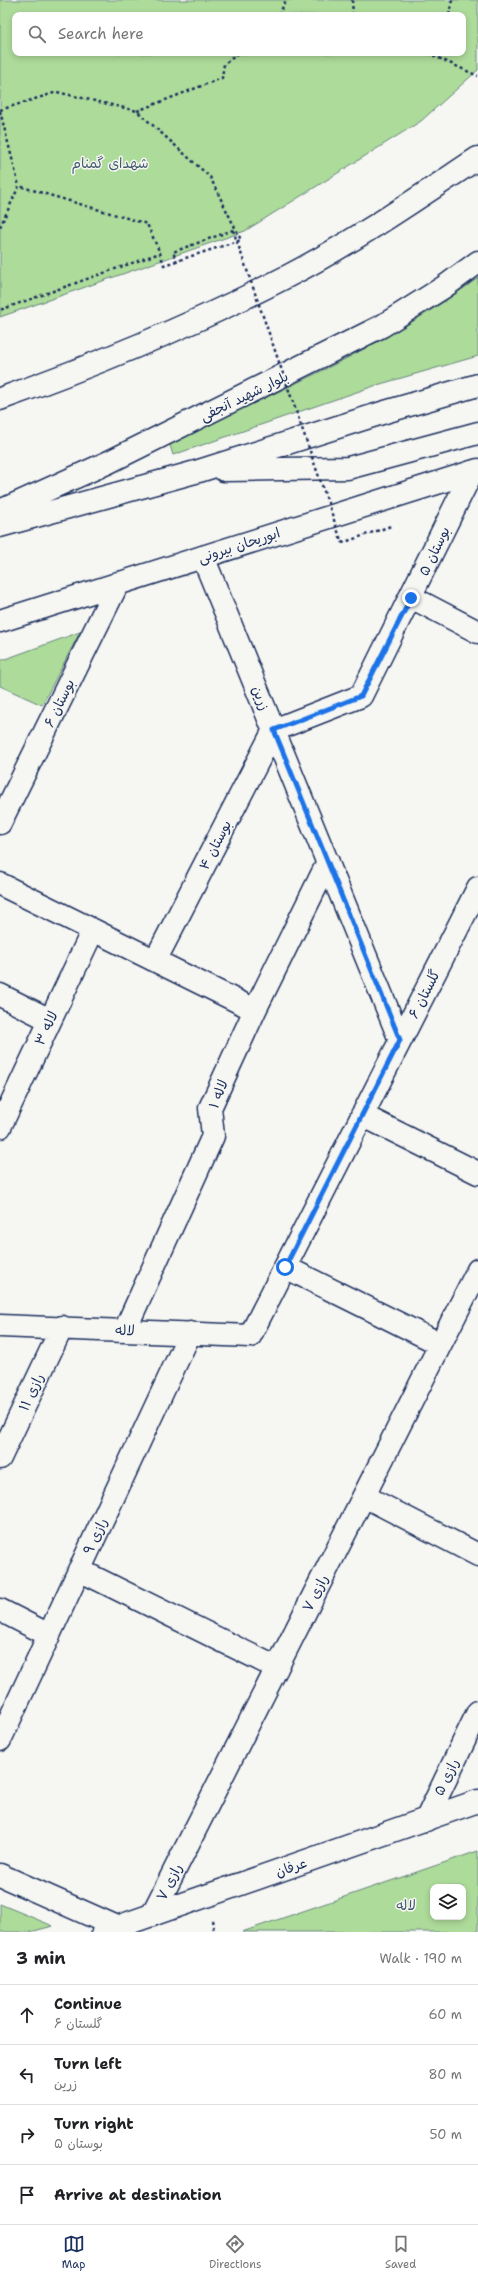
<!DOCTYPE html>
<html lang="en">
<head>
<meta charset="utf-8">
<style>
	body { margin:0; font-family:"Shantell Sans","Playpen Sans Arabic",sans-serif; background:#f6f6f6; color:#202124 }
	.controls { position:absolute; right:12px; bottom:12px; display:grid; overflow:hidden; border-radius:8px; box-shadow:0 2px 6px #0003 }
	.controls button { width:36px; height:36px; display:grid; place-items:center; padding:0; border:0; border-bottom:1px solid #e0e0e0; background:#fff; color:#202124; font:20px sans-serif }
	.stop { position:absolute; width:12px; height:12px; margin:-9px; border:3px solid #1a73e8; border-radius:50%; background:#fff }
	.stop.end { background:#1a73e8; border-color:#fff; box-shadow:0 1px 4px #0008 }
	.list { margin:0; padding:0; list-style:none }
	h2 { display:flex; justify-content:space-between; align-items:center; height:52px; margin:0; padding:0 16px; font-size:17px }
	h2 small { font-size:13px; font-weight:400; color:#757577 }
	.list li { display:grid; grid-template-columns:26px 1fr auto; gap:12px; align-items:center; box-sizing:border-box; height:60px; padding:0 16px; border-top:1px solid #e0e0e0 }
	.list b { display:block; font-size:15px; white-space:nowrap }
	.list p { margin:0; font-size:13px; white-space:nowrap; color:#757577 }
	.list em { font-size:13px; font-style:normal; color:#757577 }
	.icon { flex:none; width:22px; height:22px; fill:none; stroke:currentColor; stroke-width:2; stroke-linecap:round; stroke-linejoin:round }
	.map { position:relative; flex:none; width:478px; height:1932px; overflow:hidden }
	.search { position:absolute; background:#fff; box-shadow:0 2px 6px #0003; left:12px; right:12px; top:12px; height:44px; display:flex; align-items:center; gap:10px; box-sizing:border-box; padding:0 14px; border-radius:8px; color:#757577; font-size:15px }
	.sheet { height:292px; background:#fff }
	nav { display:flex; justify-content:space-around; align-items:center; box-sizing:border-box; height:56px; border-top:1px solid #e0e0e0; background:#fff; font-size:11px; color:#757577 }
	nav a { display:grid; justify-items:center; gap:2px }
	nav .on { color:#1b2f5e }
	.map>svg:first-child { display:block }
	.green { fill:#addb9a; stroke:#64857c; fill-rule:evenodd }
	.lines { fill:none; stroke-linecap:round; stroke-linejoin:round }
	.minor-casing { stroke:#1b2f5e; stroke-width:25 }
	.tertiary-casing { stroke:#1b2f5e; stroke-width:25 }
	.primary-casing { stroke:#1b2f5e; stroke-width:25 }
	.path { stroke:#1b2f5e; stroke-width:2.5; stroke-dasharray:3 3; stroke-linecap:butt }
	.minor { stroke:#f6f6f2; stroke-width:22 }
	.tertiary { stroke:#f6f6f2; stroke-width:22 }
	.primary { stroke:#f6f6f2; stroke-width:22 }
	.path-bridge { stroke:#1b2f5e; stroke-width:2.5; stroke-dasharray:3 3; stroke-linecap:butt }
	.route { stroke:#1a73e8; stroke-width:5 }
	.labels { text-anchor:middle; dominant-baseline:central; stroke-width:3; stroke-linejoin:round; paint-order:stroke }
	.park-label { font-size:14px; fill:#405a6d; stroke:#f6f6f2 }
	.street-label { font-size:14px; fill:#1b2f5e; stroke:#f6f6f2 }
</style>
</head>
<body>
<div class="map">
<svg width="478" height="1932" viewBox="0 0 478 1932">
	<rect width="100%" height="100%" fill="#f6f6f2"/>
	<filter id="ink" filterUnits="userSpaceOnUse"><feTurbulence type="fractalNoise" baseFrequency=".025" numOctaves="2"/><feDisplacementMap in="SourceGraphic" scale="8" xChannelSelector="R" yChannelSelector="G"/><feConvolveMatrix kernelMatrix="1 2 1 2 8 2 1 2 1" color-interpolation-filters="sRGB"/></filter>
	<g filter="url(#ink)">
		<path class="green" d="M0,0H478V70L421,121L245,231L0,317ZM15,15H463V53H15Z
			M478,278V356L377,385L173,455L169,442C275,393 383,348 478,278Z
			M80,632L42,705L0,686V661Z
			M478,1851V1932H242ZM433,1887H463V1917H433Z
			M0,1904L53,1926L30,1932H0Z"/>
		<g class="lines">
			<defs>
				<path id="minor" d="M203,557L400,1040
					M411,597L478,632
					M0,823L118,583
					M0,884L255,1010
					M155,961L274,730L361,696L472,472
					M0,995L50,1020
					M362,1115L478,1173
					M0,1127L93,930
					M285,1267L440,1344
					M0,1326L250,1336L478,888
					M125,1330L213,1136L210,1108L255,1010L328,862
					M0,1458L62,1327
					M364,1496L478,1555
					M79,1570L277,1668
					M0,1610L49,1635
					M0,1740L190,1333
					M426,1820L478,1712
					M0,1875L117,1927
					M152,1915L478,1270"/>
				<path id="tertiary" d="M0,621L478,470
					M103,1932L478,1801"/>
				<path id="primary" d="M0,399C98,364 195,324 288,276C354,242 416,199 478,158
					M224,470L348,468L478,433
					M0,511L109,462L382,326L444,287L478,262
					M0,526L199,471L385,412L478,385"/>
			</defs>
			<use href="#minor" class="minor-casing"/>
			<use href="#tertiary" class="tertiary-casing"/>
			<use href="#primary" class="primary-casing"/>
			<path class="path" d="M352,0L353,15
				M279,15L286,0
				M449,15L452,0
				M428,53L478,76
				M0,110L57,92L137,111L210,177L241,240L164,265L160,253L0,310
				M0,111L19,186
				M137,111L222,78L224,64L239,53H249
				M0,227L19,186L147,224L160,253
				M177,262L173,252L233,230
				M342,543L391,526
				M212,1920L214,1932"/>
			<use href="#minor" class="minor"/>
			<use href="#tertiary" class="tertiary"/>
			<use href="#primary" class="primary"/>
			<path class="path-bridge" d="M233,230L342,543"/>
		</g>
	</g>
	<g class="lines" filter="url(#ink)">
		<path class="route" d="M285,1267L400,1040L274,730L361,696L411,598"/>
	</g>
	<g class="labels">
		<g class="park-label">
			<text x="110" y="163">شهدای گمنام</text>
			<text x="406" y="1905">لاله</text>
		</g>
		<g class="street-label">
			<text transform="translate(244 396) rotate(-26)">بلوار شهید آنجفی</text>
			<text transform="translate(239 545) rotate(-18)">ابوریحان بیرونی</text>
			<text transform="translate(434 551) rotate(-64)">بوستان ۵</text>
			<text transform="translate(261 698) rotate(68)">زرین</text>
			<text transform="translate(59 703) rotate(-64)">بوستان ۶</text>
			<text transform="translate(215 845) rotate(-63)">بوستان ۴</text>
			<text transform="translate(424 994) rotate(-63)">گلستان ۶</text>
			<text transform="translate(46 1028) rotate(-65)">لاله ۳</text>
			<text transform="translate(218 1094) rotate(-69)">لاله ۱</text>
			<text transform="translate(125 1330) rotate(2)">لاله</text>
			<text transform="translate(31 1392) rotate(-65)">رازی ۱۱</text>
			<text transform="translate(95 1536) rotate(-65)">رازی ۹</text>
			<text transform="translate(315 1593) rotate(-63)">رازی ۷</text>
			<text transform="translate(446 1777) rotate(-64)">رازی ۵</text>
			<text transform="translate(291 1867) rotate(-19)">عرفان</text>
			<text transform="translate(169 1882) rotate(-63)">رازی ۷</text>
		</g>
	</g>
</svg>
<div class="controls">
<button><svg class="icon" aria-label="layers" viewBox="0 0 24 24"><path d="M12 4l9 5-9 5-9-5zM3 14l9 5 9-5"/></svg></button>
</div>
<div class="stop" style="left:285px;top:1267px"></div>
<div class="stop end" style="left:411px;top:598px"></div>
<div class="search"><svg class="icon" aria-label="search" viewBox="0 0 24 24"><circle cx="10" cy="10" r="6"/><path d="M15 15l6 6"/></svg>Search here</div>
</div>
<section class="sheet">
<h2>3 min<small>Walk · 190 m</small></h2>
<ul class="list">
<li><svg class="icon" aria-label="ahead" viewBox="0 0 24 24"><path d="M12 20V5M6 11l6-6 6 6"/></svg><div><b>Continue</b><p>گلستان ۶</p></div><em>60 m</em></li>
<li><svg class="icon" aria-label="left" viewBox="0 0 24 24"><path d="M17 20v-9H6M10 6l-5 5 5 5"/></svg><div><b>Turn left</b><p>زرین</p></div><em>80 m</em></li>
<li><svg class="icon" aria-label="right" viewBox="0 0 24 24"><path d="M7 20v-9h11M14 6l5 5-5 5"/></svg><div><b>Turn right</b><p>بوستان ۵</p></div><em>50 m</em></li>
<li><svg class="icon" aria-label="arrive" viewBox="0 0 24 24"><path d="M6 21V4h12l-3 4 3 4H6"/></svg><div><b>Arrive at destination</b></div></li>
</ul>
</section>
<nav>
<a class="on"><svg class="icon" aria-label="map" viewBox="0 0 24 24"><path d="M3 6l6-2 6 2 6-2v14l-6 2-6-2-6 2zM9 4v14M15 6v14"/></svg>Map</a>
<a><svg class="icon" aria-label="directions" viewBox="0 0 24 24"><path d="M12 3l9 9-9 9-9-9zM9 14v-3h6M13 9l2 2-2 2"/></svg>Directions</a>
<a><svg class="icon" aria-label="saved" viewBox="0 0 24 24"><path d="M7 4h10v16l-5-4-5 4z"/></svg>Saved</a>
</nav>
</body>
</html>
